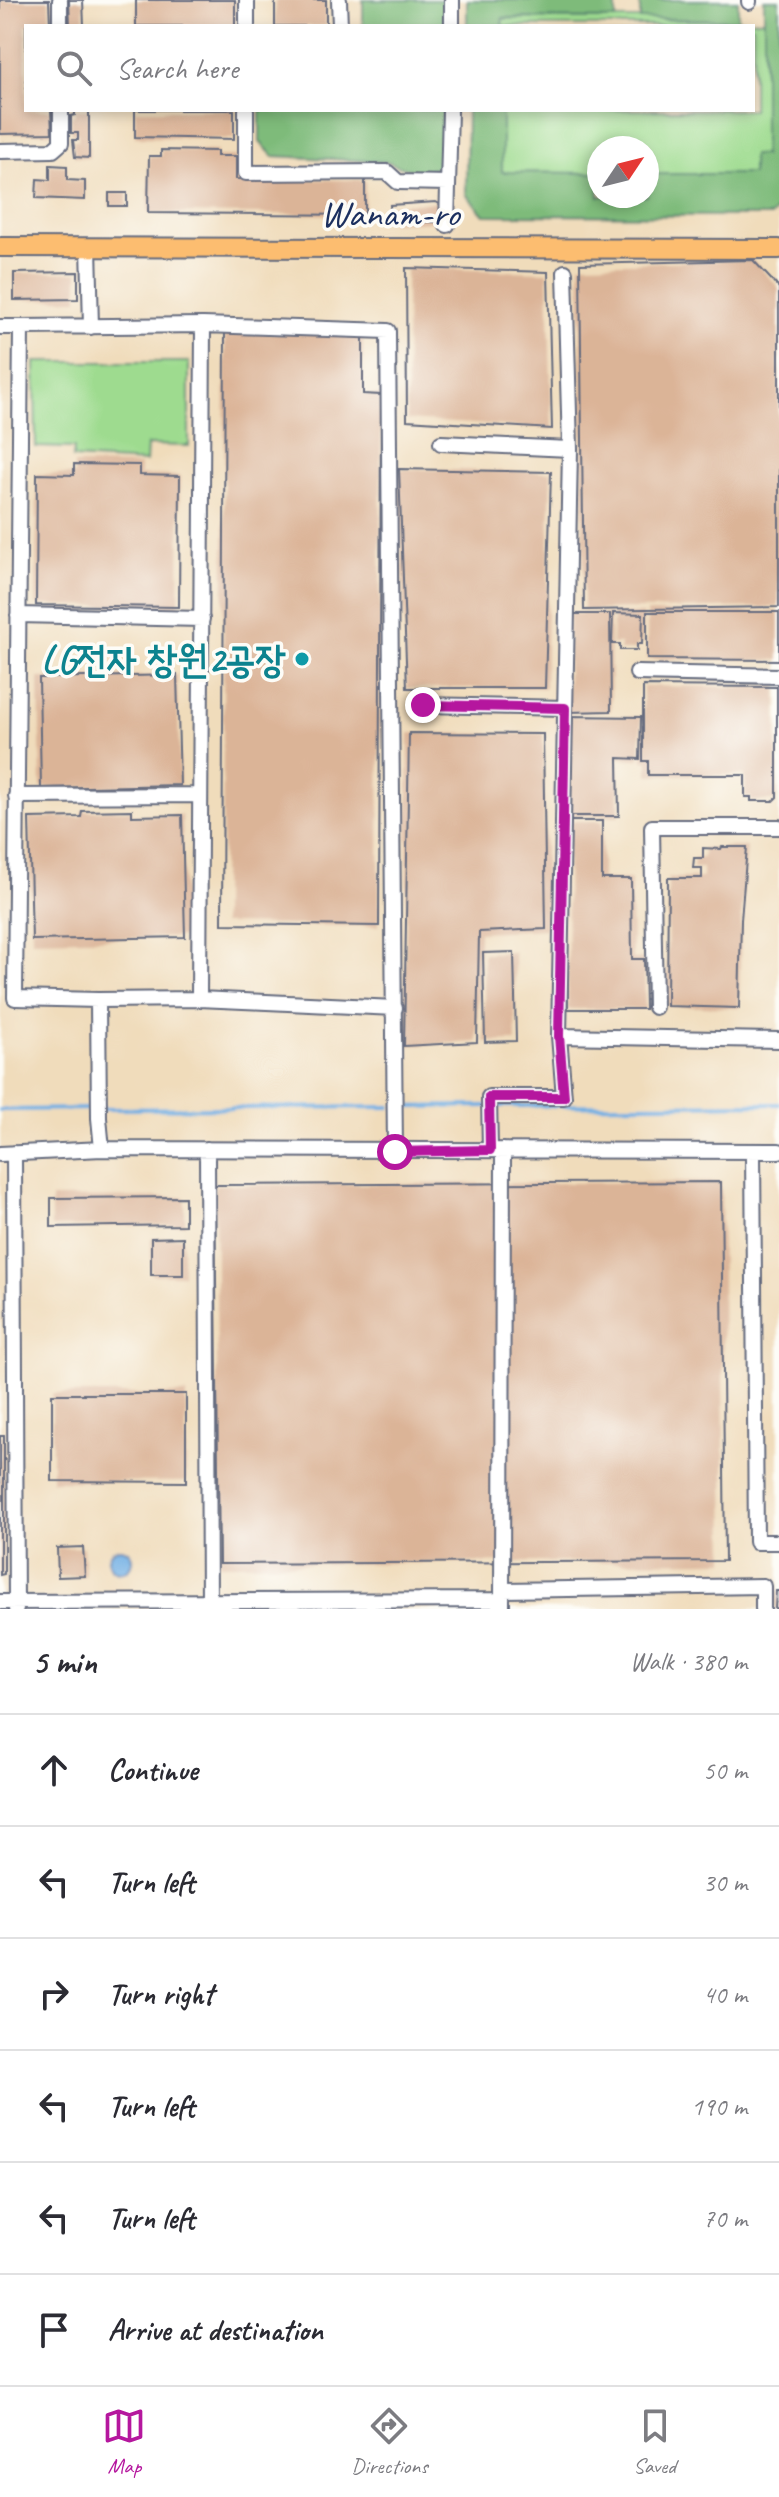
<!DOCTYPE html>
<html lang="en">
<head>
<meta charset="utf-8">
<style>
	body { margin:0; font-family:Caveat,"Poor Story",sans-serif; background:#f7f7f7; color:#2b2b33 }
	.compass { position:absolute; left:587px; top:136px; width:72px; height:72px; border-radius:50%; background:#fff; box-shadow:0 4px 12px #0003; rotate:55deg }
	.stop { position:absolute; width:24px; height:24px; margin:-18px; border:6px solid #b5179e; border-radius:50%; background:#fff }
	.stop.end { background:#b5179e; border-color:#fff; box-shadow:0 2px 8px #0008 }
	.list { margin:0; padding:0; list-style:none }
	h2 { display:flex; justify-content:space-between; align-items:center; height:104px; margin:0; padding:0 32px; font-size:34px }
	h2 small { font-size:26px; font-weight:400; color:#7c7c81 }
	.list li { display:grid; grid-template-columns:52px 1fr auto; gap:24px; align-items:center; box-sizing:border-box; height:112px; padding:0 32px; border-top:2px solid #e1e1e2 }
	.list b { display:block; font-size:30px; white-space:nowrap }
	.list em { font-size:26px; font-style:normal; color:#7c7c81 }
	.icon { flex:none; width:44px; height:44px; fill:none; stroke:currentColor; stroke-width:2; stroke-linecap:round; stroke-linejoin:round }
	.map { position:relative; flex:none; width:779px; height:1609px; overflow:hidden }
	.search { position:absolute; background:#fff; box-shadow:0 4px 12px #0003; left:24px; right:24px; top:24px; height:88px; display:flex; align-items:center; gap:20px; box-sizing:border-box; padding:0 28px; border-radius:0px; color:#7c7c81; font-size:30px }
	.sheet { height:776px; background:#fff }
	nav { display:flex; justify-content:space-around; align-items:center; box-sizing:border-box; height:112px; border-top:2px solid #e1e1e2; background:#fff; font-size:22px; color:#7c7c81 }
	nav a { display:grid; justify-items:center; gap:4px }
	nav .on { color:#b5179e }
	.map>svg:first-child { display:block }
	.green { fill:#9edb8f; stroke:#5c8576; stroke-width:2 }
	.forest { fill:#7ebb7a; stroke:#4c756c; stroke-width:2 }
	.water { fill:#71afe4; stroke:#466fa1; stroke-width:2 }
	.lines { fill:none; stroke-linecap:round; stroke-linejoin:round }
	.stream { stroke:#71afe4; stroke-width:4 }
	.building { fill:#dbb497 }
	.minor-casing { stroke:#666c7f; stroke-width:18 }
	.major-casing { stroke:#666c7f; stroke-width:22 }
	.minor { stroke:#fff; stroke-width:14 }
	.major { stroke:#fcbd6f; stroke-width:18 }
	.route { stroke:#b5179e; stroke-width:10 }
	.culture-dot { fill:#0f9aa8; stroke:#fdfcf7; stroke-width:3 }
	.labels { text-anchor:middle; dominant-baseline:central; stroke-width:7; stroke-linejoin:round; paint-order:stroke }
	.street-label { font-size:38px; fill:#1b2f5e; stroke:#fdfcf7 }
	.culture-label { font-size:38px; font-weight:bold; fill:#0d838f; stroke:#fdfcf7; text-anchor:end }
</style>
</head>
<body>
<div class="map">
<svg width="779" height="1609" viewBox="0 0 779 1609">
	<rect width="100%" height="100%" fill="#fdfcf7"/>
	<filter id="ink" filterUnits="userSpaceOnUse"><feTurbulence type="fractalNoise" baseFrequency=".0125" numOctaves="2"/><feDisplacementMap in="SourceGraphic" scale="16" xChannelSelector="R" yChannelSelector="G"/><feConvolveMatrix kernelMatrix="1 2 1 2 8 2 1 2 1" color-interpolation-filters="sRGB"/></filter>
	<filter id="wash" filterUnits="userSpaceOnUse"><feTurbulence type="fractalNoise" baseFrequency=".006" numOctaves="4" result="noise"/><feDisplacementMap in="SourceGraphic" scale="32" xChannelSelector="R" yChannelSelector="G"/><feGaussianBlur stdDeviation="1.8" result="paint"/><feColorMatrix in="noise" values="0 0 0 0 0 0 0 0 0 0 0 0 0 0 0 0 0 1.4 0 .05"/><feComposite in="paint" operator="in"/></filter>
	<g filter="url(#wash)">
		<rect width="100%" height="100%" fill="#f0dcbb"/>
		<path class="green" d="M502,18L764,20V155L752,174H647V148H599V173H502V110H753V26H502Z
			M35,362H189V446L147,445L146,462L73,458L74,448L36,447Z"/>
		<path class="forest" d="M363,0H443V26H363Z
			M467,0H616V19L503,18L502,26H467Z
			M640,0H738V20L640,19Z
			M764,0H779V208L771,216L484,215L466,194L467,110H502V172L599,173V196H647V174H752V155H764Z
			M260,110H443L442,165C428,175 403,170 389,162L273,156L260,142Z"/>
		<path class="water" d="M108 1560a12 12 0 1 1 24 0a12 12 0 1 1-24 0Z"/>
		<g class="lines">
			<path class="stream" d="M494,1106L779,1104
				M398,1107L486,1106
				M102,1109L390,1107
				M0,1110L94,1109"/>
		</g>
		<g id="blocks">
			<path class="building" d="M0,0H49L50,26H26V110H51L52,133L0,134Z
				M69,0H83L84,26H70Z
				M136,0H235V26H136Z
				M275,0H326V26H275Z
				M75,110H89V158L75,157L73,140H78V133H71V116L75,115Z
				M135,110H234V139L135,137Z
				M161,150L217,151V156H236V179L365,180V215L148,213L149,156H161Z
				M50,165L67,166V180L85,181V200L36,198L37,179L50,180Z
				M109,193H127V206H109Z
				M436,202L441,205L442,219L437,222H391L390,205Z
				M753,260L779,288V607L584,610L580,264Z
				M406,268L548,272L552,429L407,420Z
				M78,272V299L14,300V273Z
				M225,332L363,334V394L381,395L379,926L222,924Z
				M74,464L140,465V475L180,476L179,607L36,605L37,474L74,475Z
				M399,469L551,472L545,688H407Z
				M647,612H779V660L647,659Z
				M613,613L643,614L642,644H637V650H620V644H612Z
				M569,614H610L611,711L567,712Z
				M177,675L180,785L41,788L39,678Z
				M643,686L777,687V797L773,801H751V797H745V775H648V761H643Z
				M566,716L641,717L640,759L618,758L619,816H567Z
				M409,733L543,734L546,929L479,932L477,1042L404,1046Z
				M132,810V816L182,815L185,937L32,940L29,818L81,817L82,811Z
				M567,821H602V879H631L632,959H644L645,1009H568Z
				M722,847H747L741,920L739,1008L667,1006L668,878H702V868H693L694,858H703V848L721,849Z
				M514,952L516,1041L485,1042L483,953Z
				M721,1182L725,1561L219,1564L215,1185Z
				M185,1197V1225L51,1227V1198Z
				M183,1237V1275H151V1238Z
				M52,1394H186V1482L52,1481Z
				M0,1436H4V1574L0,1575Z
				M83,1547L85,1576L58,1577L57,1548Z
				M776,1591H779V1609H775Z"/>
		</g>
	</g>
	<g filter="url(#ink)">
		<use href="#blocks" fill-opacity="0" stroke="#666c7f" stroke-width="2"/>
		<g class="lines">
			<defs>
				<path id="minor" d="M60,0V26
					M339,0L340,26
					M749,0V2
					M247,26V0
					M452,26V0
					M246,110V173L387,172L398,182L448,183
					M0,151L53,150L61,143V110
					M447,225L450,110
					M89,246L91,327
					M0,327H21
					M441,443L570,449
					M18,615L202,619
					M637,673L779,676
					M423,705L565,708
					M16,796L200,795
					M199,999L395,1008
					M98,1000L15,998L21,327L203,325
					M655,1007L652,827H779
					M559,1036L779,1040
					M102,1149L779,1151
					M207,1149L209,1609
					M490,1150L489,1097H564L559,1036L570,449L565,272
					M753,1151L756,1542H779
					M14,1153L16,1609
					M0,1154L102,1149L99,1118L98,1000L199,999L203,325L388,331L395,1152
					M504,1590L763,1586V1609
					M0,1602L502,1600
					M502,1609L503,1150"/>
				<path id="major" d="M0,247L779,249"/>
			</defs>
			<use href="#minor" class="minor-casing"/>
			<use href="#major" class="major-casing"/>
			<use href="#minor" class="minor"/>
			<use href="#major" class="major"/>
		</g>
	</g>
	<g class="lines" filter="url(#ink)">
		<path class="route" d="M395,1152L490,1150L489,1097H564L559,1036L565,708L423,705"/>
	</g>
	<circle class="culture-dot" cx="302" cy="659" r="8"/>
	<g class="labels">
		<g class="street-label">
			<text x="390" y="213">Wanam-ro</text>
		</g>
		<g class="culture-label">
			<text x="286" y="659">LG전자 창원2공장</text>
		</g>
	</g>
</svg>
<svg class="compass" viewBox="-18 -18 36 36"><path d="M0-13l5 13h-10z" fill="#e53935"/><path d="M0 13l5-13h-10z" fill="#7c7c81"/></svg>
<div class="stop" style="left:395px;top:1152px"></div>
<div class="stop end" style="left:423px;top:705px"></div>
<div class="search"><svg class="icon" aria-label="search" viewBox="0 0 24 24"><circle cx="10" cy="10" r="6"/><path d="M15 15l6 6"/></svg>Search here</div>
</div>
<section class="sheet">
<h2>5 min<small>Walk · 380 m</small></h2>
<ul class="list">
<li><svg class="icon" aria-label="ahead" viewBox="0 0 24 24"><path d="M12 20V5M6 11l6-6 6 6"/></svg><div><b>Continue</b></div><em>50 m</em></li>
<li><svg class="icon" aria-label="left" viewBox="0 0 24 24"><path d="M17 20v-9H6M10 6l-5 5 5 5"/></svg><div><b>Turn left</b></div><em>30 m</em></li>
<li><svg class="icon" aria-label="right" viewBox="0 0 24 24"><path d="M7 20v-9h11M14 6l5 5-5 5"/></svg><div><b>Turn right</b></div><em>40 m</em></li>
<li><svg class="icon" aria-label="left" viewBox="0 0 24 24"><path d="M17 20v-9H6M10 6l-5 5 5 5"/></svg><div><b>Turn left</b></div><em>190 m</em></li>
<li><svg class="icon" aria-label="left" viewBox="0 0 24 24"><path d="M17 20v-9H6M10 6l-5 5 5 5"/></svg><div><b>Turn left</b></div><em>70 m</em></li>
<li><svg class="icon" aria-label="arrive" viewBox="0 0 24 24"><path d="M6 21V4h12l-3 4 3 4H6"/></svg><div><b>Arrive at destination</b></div></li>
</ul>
</section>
<nav>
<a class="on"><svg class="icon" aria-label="map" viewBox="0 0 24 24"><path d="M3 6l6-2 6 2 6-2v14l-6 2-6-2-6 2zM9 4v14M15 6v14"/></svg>Map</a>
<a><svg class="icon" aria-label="directions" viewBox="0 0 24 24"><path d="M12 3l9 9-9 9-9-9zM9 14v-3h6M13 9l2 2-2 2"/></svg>Directions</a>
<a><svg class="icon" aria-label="saved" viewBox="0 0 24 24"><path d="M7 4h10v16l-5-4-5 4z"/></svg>Saved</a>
</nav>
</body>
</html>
